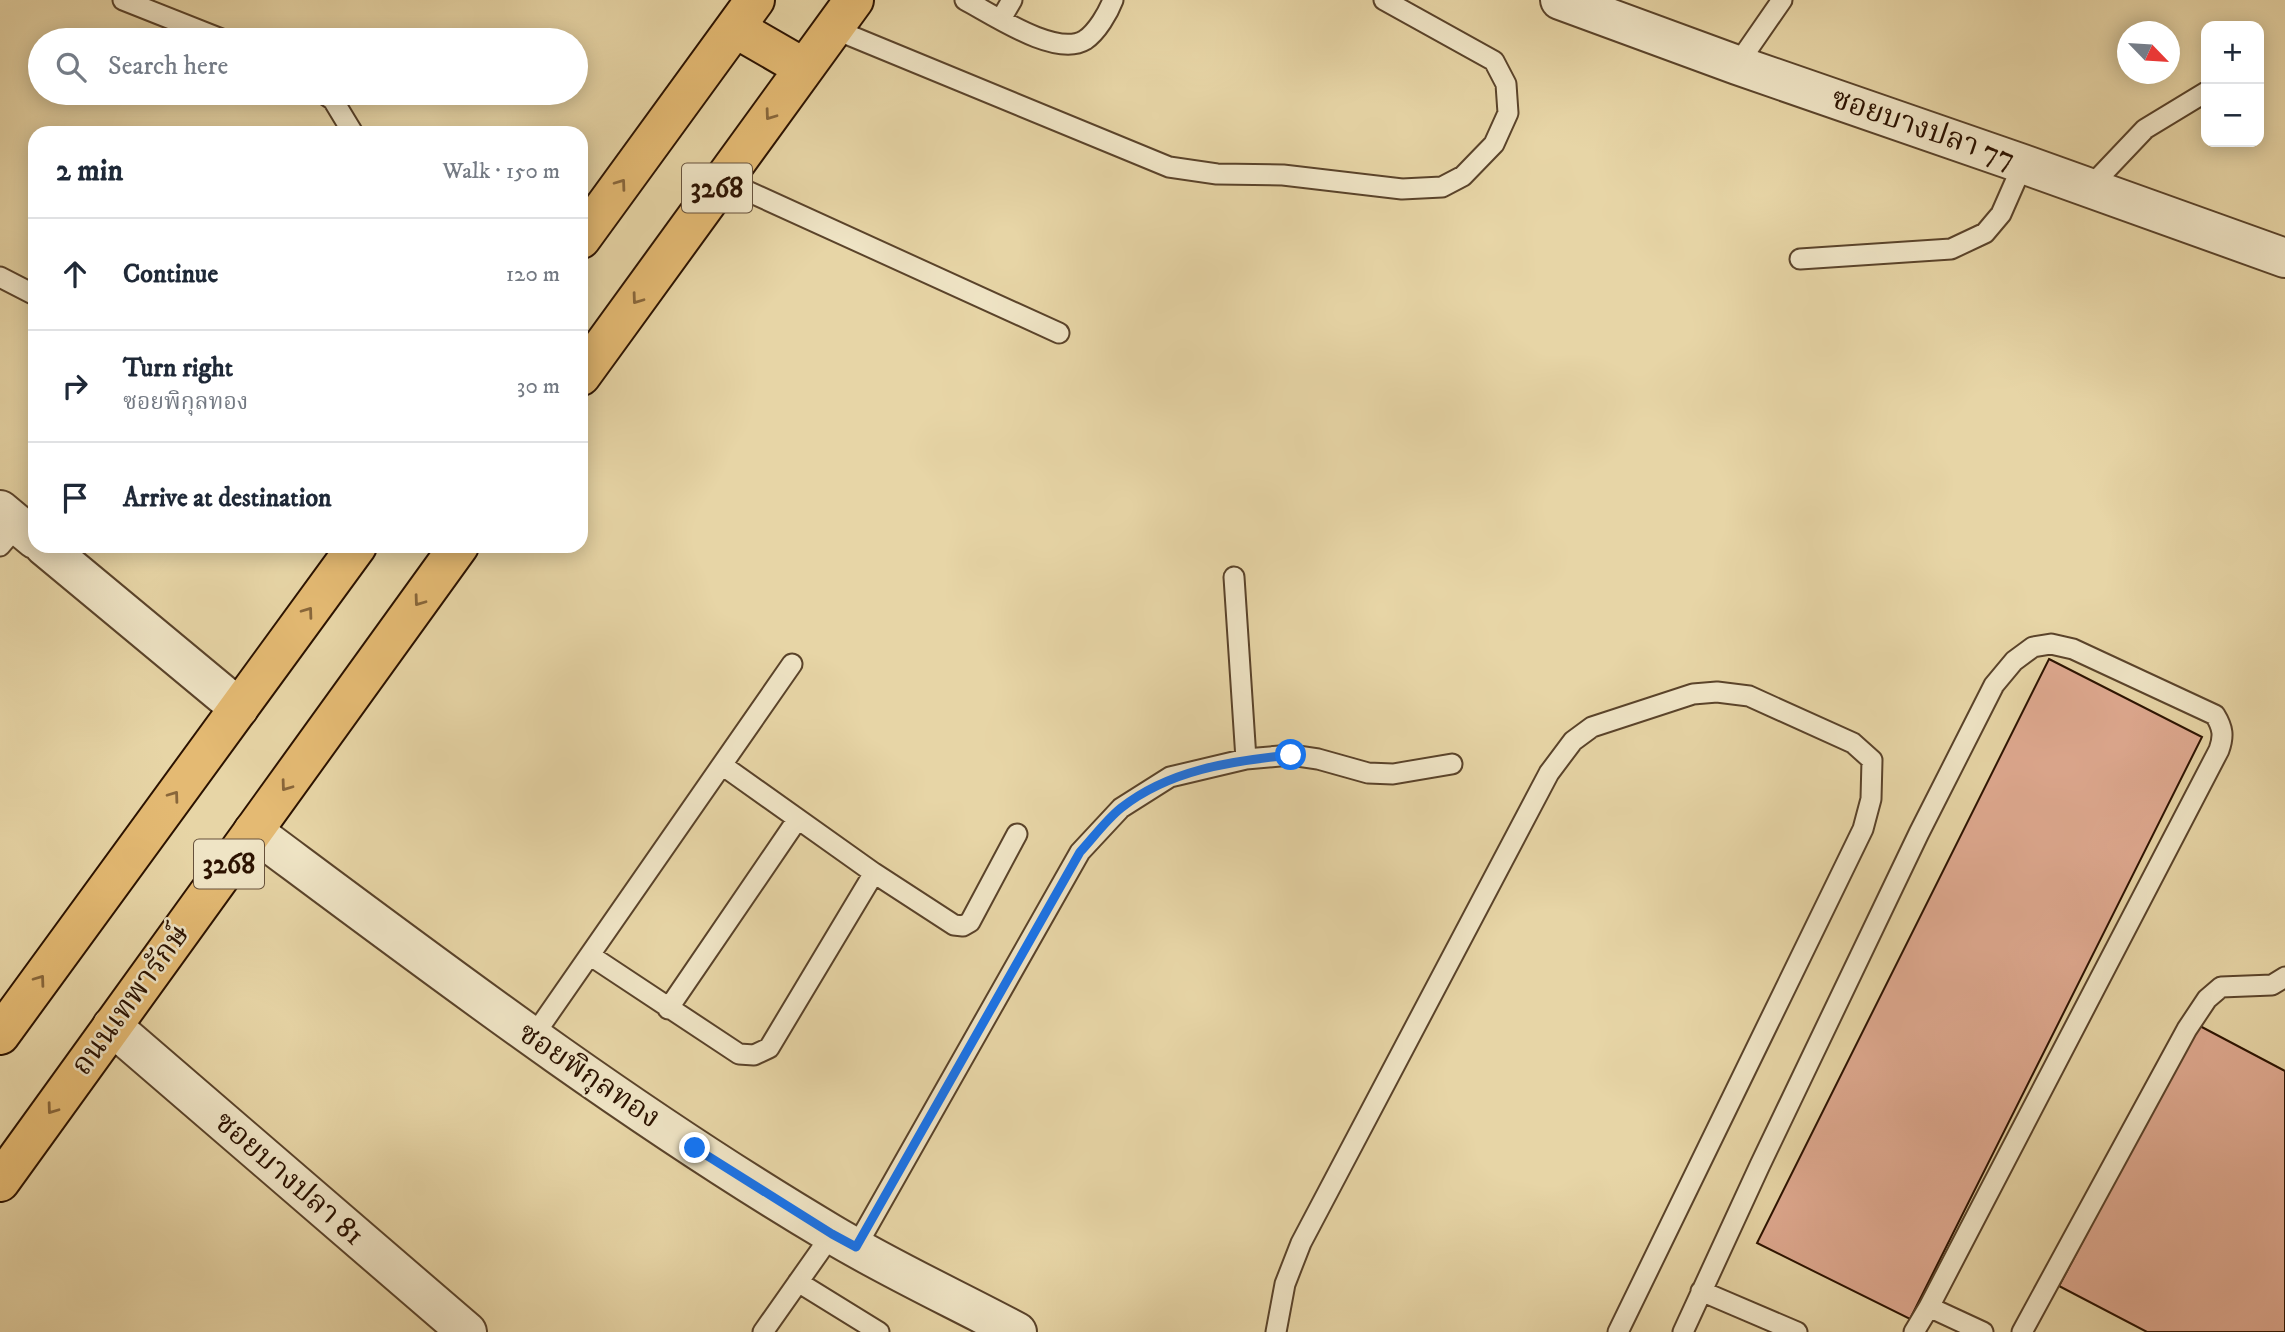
<!DOCTYPE html>
<html lang="en">
<head>
<meta charset="utf-8">
<style>
	body { margin:0; font-family:"IM FELL DW Pica","Noto Serif Thai",serif; background:#f2f2f3; color:#1f2937 }
	.controls { position:absolute; right:21px; top:21px; display:grid; overflow:hidden; border-radius:14px; box-shadow:0 4px 18px #0003 }
	.controls button { width:63px; height:63px; display:grid; place-items:center; padding:0; border:0; border-bottom:2px solid #e0e1e3; background:#fff; color:#1f2937; font:35px sans-serif }
	.compass { position:absolute; left:2117px; top:21px; width:63px; height:63px; border-radius:50%; background:#fff; box-shadow:0 4px 18px #0003; rotate:115deg }
	.stop { position:absolute; width:21px; height:21px; margin:-16px; border:5px solid #1a73e8; border-radius:50%; background:#fff }
	.stop.end { background:#1a73e8; border-color:#fff; box-shadow:0 2px 7px #0008 }
	.list { margin:0; padding:0; list-style:none }
	h2 { display:flex; justify-content:space-between; align-items:center; height:91px; margin:0; padding:0 28px; font-size:30px }
	h2 small { font-size:23px; font-weight:400; color:#747a83 }
	.list li { display:grid; grid-template-columns:46px 1fr auto; gap:21px; align-items:center; box-sizing:border-box; height:112px; padding:0 28px; border-top:2px solid #e0e1e3 }
	.list b { display:block; font-size:26px; white-space:nowrap }
	.list p { margin:0; font-size:23px; white-space:nowrap; color:#747a83 }
	.list em { font-size:23px; font-style:normal; color:#747a83 }
	.icon { flex:none; width:38px; height:38px; fill:none; stroke:currentColor; stroke-width:2; stroke-linecap:round; stroke-linejoin:round }
	.map { position:relative; flex:none; width:2285px; height:1332px; overflow:hidden }
	.search { position:absolute; background:#fff; box-shadow:0 4px 18px #0003; left:28px; top:28px; width:560px; height:77px; display:flex; align-items:center; gap:18px; box-sizing:border-box; padding:0 24px; border-radius:38px; color:#747a83; font-size:26px }
	.panel { position:absolute; background:#fff; box-shadow:0 4px 18px #0003; left:28px; top:126px; width:560px; height:427px; border-radius:21px }
	.map>svg:first-child { display:block }
	.building { fill:#dfa990; stroke:#2b1200; stroke-width:2 }
	.lines { fill:none; stroke-linecap:round; stroke-linejoin:round }
	.service-casing { stroke:#5a432a; stroke-width:23 }
	.minor-casing { stroke:#5a432a; stroke-width:42 }
	.primary-casing { stroke:#2b1200; stroke-width:42 }
	.service { stroke:#efe4c5; stroke-width:19 }
	.minor { stroke:#efe4c5; stroke-width:38 }
	.primary { stroke:#e4ba73; stroke-width:38 }
	.oneway { stroke:#88663a }
	.route { stroke:#1a73e8; stroke-width:9 }
	.labels { text-anchor:middle; dominant-baseline:central; stroke-width:5; stroke-linejoin:round; paint-order:stroke }
	.shield { fill:#efe4c5; stroke:#66513b; stroke-width:2 }
	.shield-label { font-size:28px; font-weight:bold; fill:#2b1200 }
	.street-label { font-size:30px; fill:#2b1200; stroke:#efe4c5 }
</style>
</head>
<body>
<div class="map">
<svg width="2285" height="1332" viewBox="0 0 2285 1332">
	<rect width="100%" height="100%" fill="#e7d5a6"/>
	<filter id="stains"><feTurbulence type="fractalNoise" baseFrequency=".00286" numOctaves="4"/><feColorMatrix values="0 0 0 0 .2 0 0 0 0 .09 0 0 0 0 .02 0 0 0 .5 -.17"/></filter>
	<radialGradient id="worn" r=".72"><stop offset=".6" stop-color="#630" stop-opacity="0"/><stop offset="1" stop-color="#630" stop-opacity=".3"/></radialGradient>
	<path class="building" d="M2049,659L2202,737L1910,1319L1757,1243Z
		M2198,1025L2285,1071V1332H2147L2059,1286Z"/>
	<g class="lines">
		<defs>
			<path id="service" d="M123,0L224,40
				M965,0C992,14 1056,58 1085,40C1097,32 1108,13 1113,0
				M1001,19L1012,0
				M834,29L1169,167L1217,174L1283,175L1402,189L1442,187L1463,176L1494,144L1508,113L1506,84L1494,61L1384,0
				M1737,65L1782,0
				M323,93L333,100L353,133
				M723,180L1059,333
				M2089,188L2145,129L2206,92
				M1800,259L1951,249L1985,233L2001,214L2023,164
				M0,277L35,295
				M0,546L18,525
				M1234,577L1246,759
				M874,873L954,925L963,926L970,922L1017,834
				M591,956L739,1054L754,1055L769,1048L874,873L722,765
				M668,1009L797,820
				M532,1038L792,664
				M856,1247L1080,852L1121,808L1170,777L1246,759L1291,755L1318,759L1368,773L1393,774L1452,764
				M798,1282L879,1332
				M1701,1291L1797,1332
				M763,1332L832,1234
				M1276,1332L1285,1284L1301,1243L1549,773L1573,741L1592,727L1693,694L1717,692L1749,696L1853,743L1872,760L1871,799L1863,829L1618,1332
				M1683,1332L1760,1165L1919,833L1994,685L2014,661L2033,647L2051,644L2073,649L2215,715C2223,728 2224,736 2219,750L1929,1307L1983,1332
				M1914,1332L1929,1307
				M2022,1332L2187,1029L2207,999L2221,987L2272,985L2285,977"/>
			<path id="minor" d="M1560,0L1737,65L2023,164L2285,258
				M0,510L35,539
				M44,546L239,708
				M253,831C441,971 628,1113 830,1233C890,1269 955,1299 1017,1332
				M112,1026L467,1332"/>
			<path id="primary" d="M735,28L804,68
				M581,239L755,0
				M581,376L854,0
				M0,1035L357,546
				M0,1182L459,546"/>
		</defs>
		<use href="#service" class="service-casing"/>
		<use href="#minor" class="minor-casing"/>
		<use href="#primary" class="primary-casing"/>
		<use href="#service" class="service"/>
		<use href="#minor" class="minor"/>
		<use href="#primary" class="primary"/>
	</g>
	<defs><path id="oneway-chevron" d="M-2-3.5L2.5 0L-2 3.5" fill="none" stroke-width="1.6" stroke-linecap="round" stroke-linejoin="round" transform="scale(1.75)"/></defs>
	<g class="oneway">
		<use href="#oneway-chevron" transform="translate(770 115) rotate(126)"/>
		<use href="#oneway-chevron" transform="translate(621 184) rotate(-54)"/>
		<use href="#oneway-chevron" transform="translate(637 299) rotate(126)"/>
		<use href="#oneway-chevron" transform="translate(419 601) rotate(126)"/>
		<use href="#oneway-chevron" transform="translate(308 612) rotate(-54)"/>
		<use href="#oneway-chevron" transform="translate(286 786) rotate(126)"/>
		<use href="#oneway-chevron" transform="translate(174 796) rotate(-54)"/>
		<use href="#oneway-chevron" transform="translate(40 980) rotate(-54)"/>
		<use href="#oneway-chevron" transform="translate(52 1109) rotate(126)"/>
	</g>
	<g class="lines">
		<path class="route" d="M695,1148L832,1234L856,1247L1080,852C1093,838 1106,820 1121,808C1169,770 1231,761 1291,755"/>
	</g>
	<g class="labels">
		<g class="shield">
			<rect x="682" y="163.5" width="70" height="49" rx="5"/>
			<rect x="194" y="839.5" width="70" height="49" rx="5"/>
		</g>
		<g class="shield-label">
			<text x="717" y="188">3268</text>
			<text x="229" y="864">3268</text>
		</g>
		<g class="street-label">
			<text transform="translate(1923 129) rotate(19)">ซอยบางปลา 77</text>
			<text transform="translate(131 1000) rotate(-54)">ถนนเทพารักษ์</text>
			<text transform="translate(589 1076) rotate(34)">ซอยพิกุลทอง</text>
			<text transform="translate(289 1179) rotate(41)">ซอยบางปลา 81</text>
		</g>
	</g>
	<rect width="100%" height="100%" filter="url(#stains)"/>
	<rect width="100%" height="100%" fill="url(#worn)"/>
</svg>
<div class="controls">
<button>+</button>
<button>−</button>
</div>
<svg class="compass" viewBox="-18 -18 36 36"><path d="M0-13l5 13h-10z" fill="#e53935"/><path d="M0 13l5-13h-10z" fill="#747a83"/></svg>
<div class="stop" style="left:1291px;top:755px"></div>
<div class="stop end" style="left:695px;top:1148px"></div>
<div class="search"><svg class="icon" aria-label="search" viewBox="0 0 24 24"><circle cx="10" cy="10" r="6"/><path d="M15 15l6 6"/></svg>Search here</div>
<section class="panel">
<h2>2 min<small>Walk · 150 m</small></h2>
<ul class="list">
<li><svg class="icon" aria-label="ahead" viewBox="0 0 24 24"><path d="M12 20V5M6 11l6-6 6 6"/></svg><div><b>Continue</b></div><em>120 m</em></li>
<li><svg class="icon" aria-label="right" viewBox="0 0 24 24"><path d="M7 20v-9h11M14 6l5 5-5 5"/></svg><div><b>Turn right</b><p>ซอยพิกุลทอง</p></div><em>30 m</em></li>
<li><svg class="icon" aria-label="arrive" viewBox="0 0 24 24"><path d="M6 21V4h12l-3 4 3 4H6"/></svg><div><b>Arrive at destination</b></div></li>
</ul>
</section>
</div>
</body>
</html>
